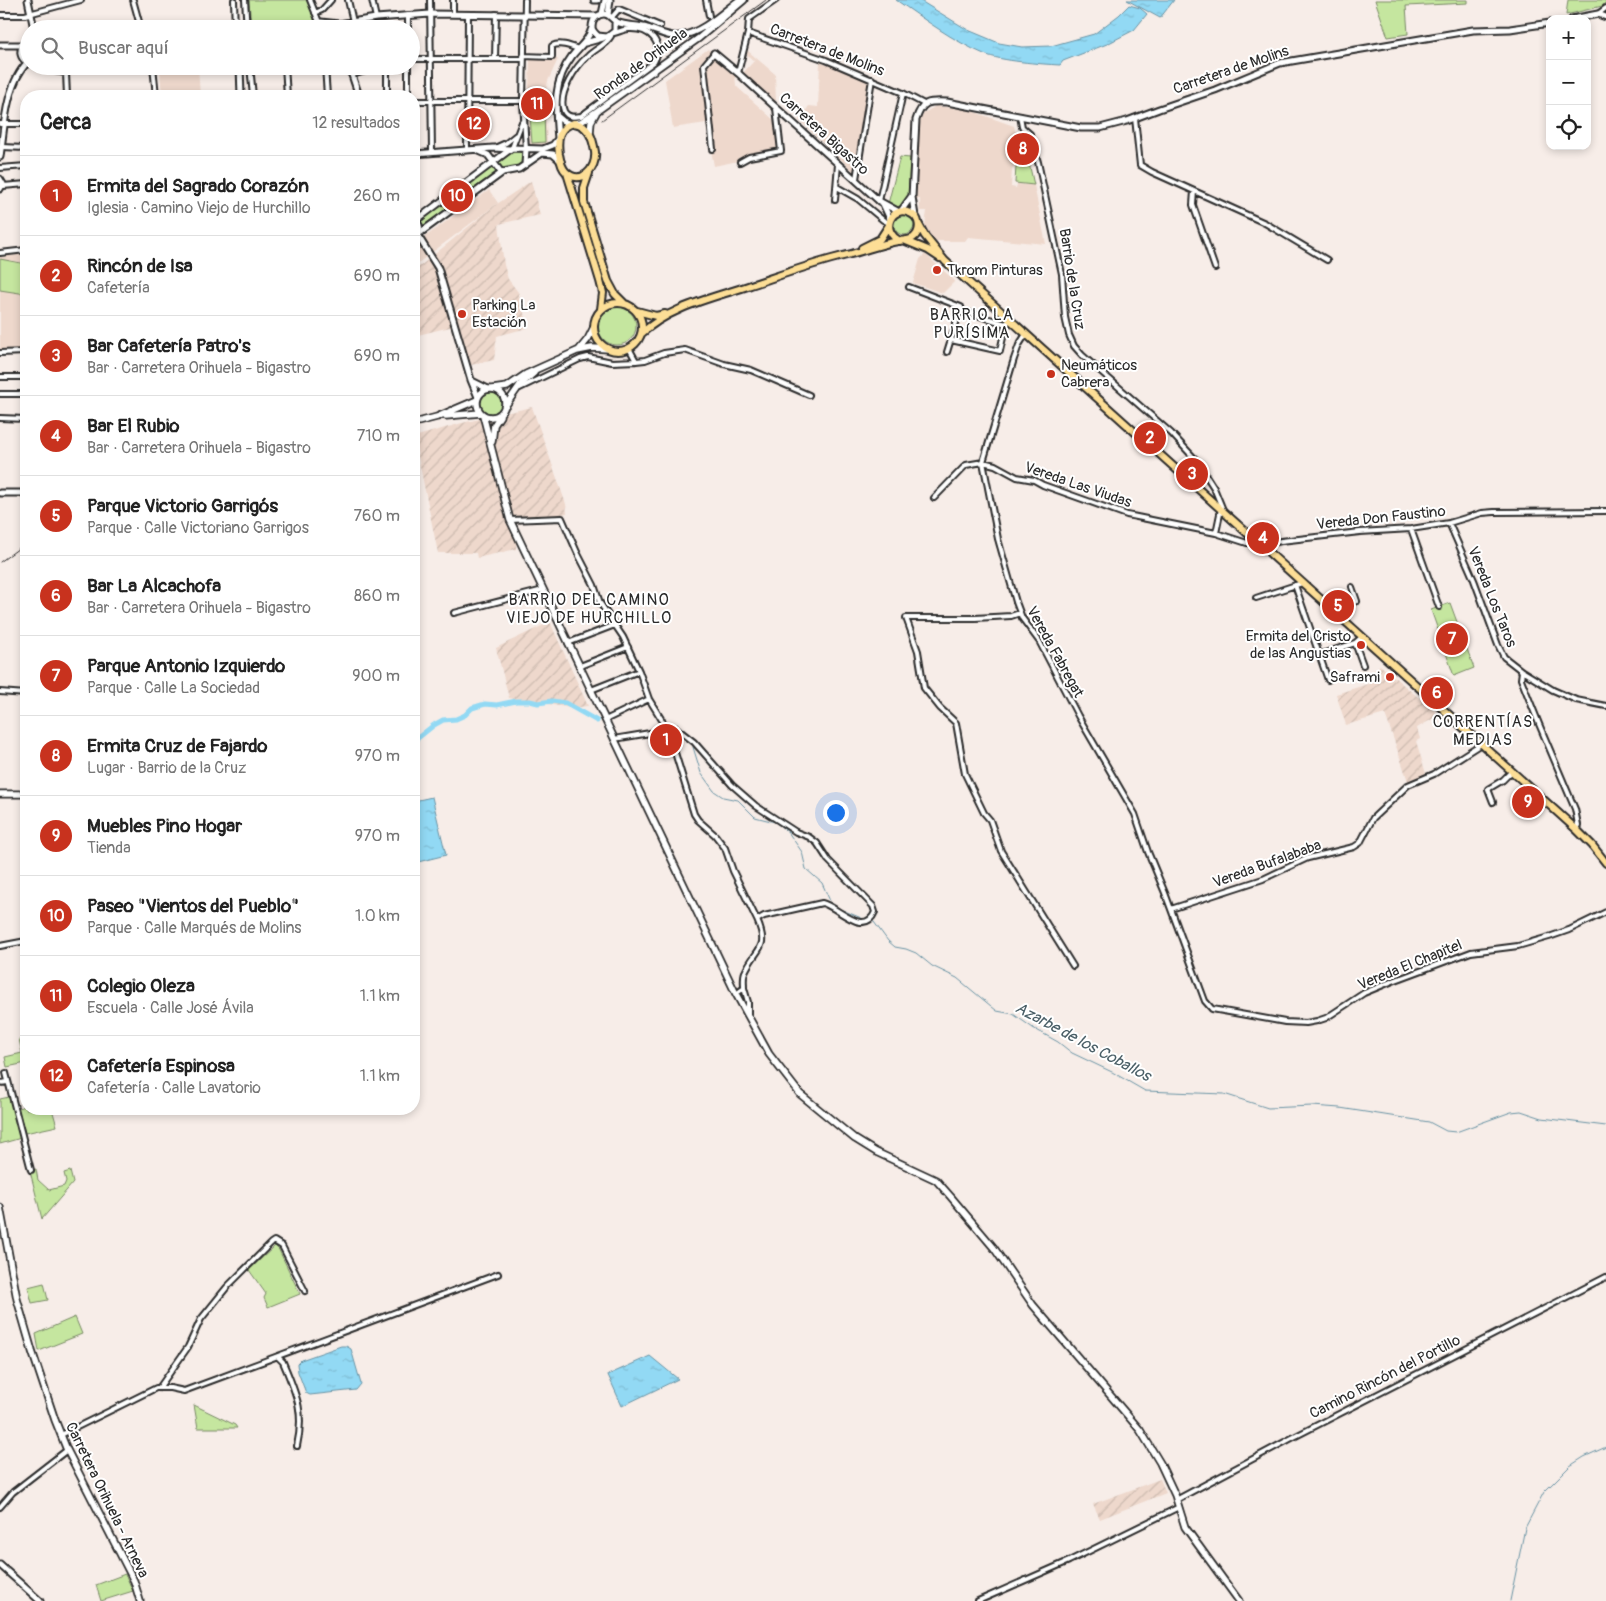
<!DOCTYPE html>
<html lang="es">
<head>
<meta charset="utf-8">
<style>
	body { margin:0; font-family:Pangolin,sans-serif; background:#f2f2f2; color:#222 }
	.controls { position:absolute; right:15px; top:15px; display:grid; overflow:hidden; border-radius:10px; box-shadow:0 2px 8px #0003 }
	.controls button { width:45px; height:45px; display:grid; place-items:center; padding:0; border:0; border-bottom:1px solid #e0e0e0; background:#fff; color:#222; font:25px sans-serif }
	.you { position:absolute; left:835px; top:812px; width:18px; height:18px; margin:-12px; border:4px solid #fff; border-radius:50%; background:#1a73e8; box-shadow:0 0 0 8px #1a73e833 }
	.badge { display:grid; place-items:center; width:32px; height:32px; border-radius:50%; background:#c8321e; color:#fff; font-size:16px; font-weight:700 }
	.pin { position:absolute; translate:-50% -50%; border:2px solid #fff; box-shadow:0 1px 5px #0006 }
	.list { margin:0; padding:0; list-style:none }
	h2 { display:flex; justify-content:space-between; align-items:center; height:65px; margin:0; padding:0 20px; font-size:21px }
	h2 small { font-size:16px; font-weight:400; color:#767676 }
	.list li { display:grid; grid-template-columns:32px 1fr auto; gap:15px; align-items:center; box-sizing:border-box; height:80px; padding:0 20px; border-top:1px solid #e0e0e0 }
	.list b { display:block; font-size:19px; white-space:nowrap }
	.list p { margin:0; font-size:16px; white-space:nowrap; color:#767676 }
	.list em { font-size:16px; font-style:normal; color:#767676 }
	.icon { flex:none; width:28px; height:28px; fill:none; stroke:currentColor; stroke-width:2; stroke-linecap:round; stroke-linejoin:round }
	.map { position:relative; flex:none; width:1606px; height:1601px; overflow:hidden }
	.search { position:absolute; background:#fff; box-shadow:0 2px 8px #0003; left:20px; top:20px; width:400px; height:55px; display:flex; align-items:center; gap:12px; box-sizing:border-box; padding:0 18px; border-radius:28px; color:#767676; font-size:19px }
	.panel { position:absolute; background:#fff; box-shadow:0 2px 8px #0003; left:20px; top:90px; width:400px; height:1025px; border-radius:20px }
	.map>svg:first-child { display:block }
	.built { fill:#eed8cc }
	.industrial { fill:url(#industrial-furrows) }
	.green { fill:#c5e69f; stroke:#788865 }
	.water { fill:url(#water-ripples); stroke:#6993a4 }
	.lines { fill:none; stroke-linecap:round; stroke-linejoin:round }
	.stream { stroke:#6993a4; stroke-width:1 }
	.canal { stroke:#92d9f4; stroke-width:5 }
	.minor-casing { stroke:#2b2b2b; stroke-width:8 }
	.tertiary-casing { stroke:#2b2b2b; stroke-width:9 }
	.secondary-casing { stroke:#2b2b2b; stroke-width:9 }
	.primary-casing { stroke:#2b2b2b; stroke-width:10 }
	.minor { stroke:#fff; stroke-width:4 }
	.tertiary { stroke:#fff; stroke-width:5 }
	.secondary { stroke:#fff; stroke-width:5.5 }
	.primary { stroke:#fdde96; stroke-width:6 }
	.rail { stroke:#2b2b2b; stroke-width:1 }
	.poi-dot { fill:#c8321e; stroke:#fff; stroke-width:2 }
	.labels { text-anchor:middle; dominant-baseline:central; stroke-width:4; stroke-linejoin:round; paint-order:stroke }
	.street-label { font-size:15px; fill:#2b2b2b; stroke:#fff }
	.poi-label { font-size:15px; fill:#2b2b2b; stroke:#fff; text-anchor:start }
	.neighbourhood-label { font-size:16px; letter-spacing:1px; fill:#2b2b2b; stroke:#fff }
	.water-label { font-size:16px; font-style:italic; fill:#4a5f67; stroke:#fff }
</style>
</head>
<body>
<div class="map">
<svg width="1606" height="1601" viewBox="0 0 1606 1601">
	<defs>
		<pattern id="industrial-furrows" width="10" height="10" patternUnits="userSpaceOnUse" patternTransform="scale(1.25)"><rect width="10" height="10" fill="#eed8cc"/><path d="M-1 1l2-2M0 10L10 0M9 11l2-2" fill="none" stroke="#ccbaaf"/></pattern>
		<pattern id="water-ripples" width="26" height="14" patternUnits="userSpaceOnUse" patternTransform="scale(1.25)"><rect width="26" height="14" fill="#92d9f4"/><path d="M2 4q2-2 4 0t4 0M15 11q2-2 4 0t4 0" fill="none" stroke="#7ebad1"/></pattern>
	</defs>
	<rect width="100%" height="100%" fill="#f7ede8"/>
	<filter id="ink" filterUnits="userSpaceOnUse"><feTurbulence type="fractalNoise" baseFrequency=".02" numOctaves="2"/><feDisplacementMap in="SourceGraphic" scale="10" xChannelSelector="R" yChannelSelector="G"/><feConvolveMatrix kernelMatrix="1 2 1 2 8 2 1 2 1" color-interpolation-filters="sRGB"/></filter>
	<g filter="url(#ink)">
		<path class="built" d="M708,49L735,73L736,86L775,121L779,149L738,158V161L714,166L706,123L673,128L665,80Z
			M748,51L775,74L776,103L742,74L754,61L746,54Z
			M530,58L558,59L548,81L545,95L547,144L545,146H531L530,144L528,112Z
			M820,62L869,81L854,172L799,120L809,106L818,107Z
			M173,66H198L200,96H162L160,70L173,69Z
			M936,106L969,110L1014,126L1018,144L1016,166L1012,168L1011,187L1016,188L1017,184L1034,185L1046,244L968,237L965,241H933L925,225L927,211H920V199H916V193L919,121L924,113Z
			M489,190L498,203L414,266V245Z
			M26,254V350H0V257Z
			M925,254L955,281L943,293L913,283L920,259Z"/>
		<path class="industrial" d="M531,181L540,215L499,224L504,265L508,279L518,292L523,308L527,328L497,336L494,360L471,365L463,339L450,327L414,336V271L494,206Z
			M532,407L566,504L567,513L517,524L516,549L477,558L476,553H438L414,437L462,423Z
			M550,622L588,706L572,708L509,698L496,648Z
			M1380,665L1439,715L1417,728L1420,739L1416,741L1427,777L1408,781L1385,714L1346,725L1336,694L1371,683L1369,676Z
			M1160,1479L1166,1493L1100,1519L1093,1504Z"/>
		<path class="green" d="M249,0H308C313,13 322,25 302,29H251Z
			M1375,0H1468V3L1406,6L1408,34L1388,37Z
			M1568,0H1606V2L1602,6L1566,15Z
			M544,114L545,142L532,143L530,115Z
			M513,149L522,153L521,166L505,169L484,181L414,235V224Z
			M900,157L910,158L908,199L904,205L896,207L888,204Z
			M1029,163L1034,185L1015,183L1016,166Z
			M894 225a10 10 0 1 1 20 0a10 10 0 1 1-20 0Z
			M0,259L26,264V294L0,290Z
			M598 326a19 19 0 1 1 38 0a19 19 0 1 1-38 0Z
			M481 403a10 10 0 1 1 20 0a10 10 0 1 1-20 0Z
			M1450,603L1474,668L1454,676L1431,610Z
			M26,1037V1063L7,1067L5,1057L22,1053L19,1039Z
			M9,1097L21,1138L0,1144V1099Z
			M26,1106V1109H52L57,1126L25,1133L18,1108Z
			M36,1169L38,1180L49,1190L64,1186L66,1181L64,1173L70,1171L73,1183L42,1219L30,1171Z
			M275,1246L279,1250L300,1294L268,1307L264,1298L266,1294L249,1270Z
			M44,1283L48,1300L32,1303L28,1287Z
			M75,1317L82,1334L39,1351L36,1334Z
			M194,1405L235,1425L237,1428H198Z
			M125,1574L133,1591L101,1601L96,1585Z"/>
		<path class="water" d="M896,0H919L968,30L999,43L1022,47L1051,46L1094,34L1119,15L1129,5L1140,8L1147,14L1134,30L1107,44L1063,61L1060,65C1040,64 1001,61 984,54C953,41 924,19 896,0Z
			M1127,0H1174L1160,18Z
			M432,797L446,855L414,863V801Z
			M341,1346H346L351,1349L361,1384L356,1390L310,1395L306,1393L298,1372L297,1364L301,1360Z
			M650,1356L678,1379L622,1406L608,1375Z"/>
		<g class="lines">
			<path class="stream" d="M693,747L701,773L714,791L723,797L738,800L755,817L775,822L788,832L802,852L806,869L822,883L830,901L835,907L866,920
				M871,921L874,922L888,941L895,947L906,949L916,953L932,966L957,978L997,1011L1013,1014L1033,1028L1058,1042L1072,1053L1112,1072L1145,1091L1224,1094L1268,1108L1312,1106L1340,1108L1429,1122L1446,1131L1456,1132L1511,1112L1521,1111L1542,1118L1606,1126
				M1510,1601L1525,1528L1544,1492L1570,1466L1584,1457L1606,1447"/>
			<path class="canal" d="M414,741L434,725L443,720L456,719L465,715L472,708L485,704L497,705L516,701H530L538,703L552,701L565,703L597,721"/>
			<defs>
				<path id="minor" d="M133,0L141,29
					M234,0L235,29
					M245,0L247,29
					M310,0L319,22
					M348,0L353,22
					M372,0L376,18
					M430,0L432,152
					M525,0L523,101L526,149
					M706,0L709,16
					M315,13L322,10L331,0
					M453,14V0
					M1598,14L1606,8
					M0,15H25L81,0
					M408,15V29
					M612,17L619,9L660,26
					M748,33L826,60L903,93L924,104
					M611,36C606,45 595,49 588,56C576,66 557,94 564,111C567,118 575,117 581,116L654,62C665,42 649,28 629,29C624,29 619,32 614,33
					M523,56L552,57V46C560,42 570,46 578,49
					M411,59H523
					M495,59L496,14
					M45,66L49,70L66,73L67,96
					M153,66L156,96
					M250,66L253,96
					M285,66L287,96
					M325,66L327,96
					M408,66V96
					M738,73L748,33L749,19L776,0
					M352,75L383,66
					M387,96V66
					M414,101H523
					M1020,116L1022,127L1030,134L1038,162L1062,274L1065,317L1069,335L1074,346L1082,355L1171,433L1196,460L1214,488L1223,510
					M1135,118L1140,165L1152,172L1265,223L1327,260
					M0,124H26
					M1,147L26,148
					M497,147L506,143L516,135
					M512,148L522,122
					M713,149L704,65L714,53
					M467,150L468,14
					M740,162L749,157L781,151L776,108
					M0,168L26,166
					M856,179L872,79
					M3,186L26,184
					M837,187L858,199L883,220L889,223
					M1194,191L1193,205L1215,268
					M835,200L838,164
					M879,201L903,93
					M0,253L26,250
					M909,287L961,307L960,310L1006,324L1010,320
					M1026,334L1019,345L1014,359L983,462L998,539L1016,602L1022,618L1039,641L1078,716L1135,814L1148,852L1165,893L1205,1001L1212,1009L1285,1022L1306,1023L1317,1021L1326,1018L1364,993L1393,981L1471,952L1518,946L1549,937L1569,930L1606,912
					M951,340L1000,351L1006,324
					M629,348L636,361
					M947,352L960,310
					M0,353L26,352
					M0,377H26
					M520,388L580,359L588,357L612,362L636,361L645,360L664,353L685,350L724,364L751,370L809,395
					M0,394H26
					M0,418L26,419
					M934,498L966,465L983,462L995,465L1017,477L1034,480L1043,485L1127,515L1216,533L1247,543H1258
					M510,520L562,518L577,552L594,585L600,603L623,637L639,671L649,699L668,730L694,814L698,820L715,835L725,848L733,871L757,920L764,916L822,903C837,906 864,938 875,912L873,906L828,860L817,843L809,837L796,832L756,806L732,785L694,742L676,728L668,730L614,739
					M1449,523L1474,580L1498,645L1504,657L1522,671L1553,690L1576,700L1606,706
					M1411,529L1439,607
					M1216,533L1221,509
					M1264,549L1272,543L1281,541L1360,532L1411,529L1449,523L1482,513L1494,512L1606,511
					M1295,585L1328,680
					M1340,596L1345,611L1340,617
					M1256,598L1302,583
					M1343,605L1357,601L1352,587
					M454,613L543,590
					M1020,613L1011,616L975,618H906L918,651L924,688L940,708L956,723L965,774L984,813L990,820L1001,851L1073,966
					M568,643L615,625
					M1355,643L1363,665
					M1319,655L1355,643L1362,637
					M580,666L628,647
					M1522,671L1521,679L1539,724L1575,809L1578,825L1576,829
					M591,690L639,671
					M0,692L26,694
					M605,720L649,699
					M1493,802L1488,789L1503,780L1511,772
					M1171,909L1263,879L1308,858L1354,847L1360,843L1373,818L1408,785L1434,774L1481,744
					M0,946L26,941
					M744,988L748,1002V1014
					M736,994L744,988C744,983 743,976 745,972C756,947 770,950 757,920
					M6,1073L31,1170
					M0,1083L8,1082
					M278,1357L283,1362C296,1394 305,1411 297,1446
					M159,1388L188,1347L201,1319L227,1287L271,1243L274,1241L282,1246L305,1291
					M61,1435L156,1388H170L184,1391L498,1274
					M1176,1500L1292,1438L1606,1277
					M0,1507L13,1492L67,1450
					M978,1601L1069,1561L1179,1507"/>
				<path id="tertiary" d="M28,0L34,29
					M594,0H598
					M602,14L605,0
					M608,15L610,0
					M1572,19L1598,14L1606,17
					M615,21V31L607,37L598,36C595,33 592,31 592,27C592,20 597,14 604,14C610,14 612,20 617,22C626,26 637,25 647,28C658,31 669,38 680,36C702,33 722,13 739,0
					M309,29L321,22L339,24L376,18L430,14L597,16
					M29,42L22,47C19,54 22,60 29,63
					M585,43L603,38
					M0,45H24
					M714,53L738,73L879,201L899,212
					M240,66L241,96
					M346,66L352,75L359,96
					M557,116L563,121L571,124
					M558,138C555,108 553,81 572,56C580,46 588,41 592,28
					M479,151L488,155L500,171L503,172
					M414,154L493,148L510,149
					M0,157C4,128 6,83 28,62
					M525,165L526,149
					M0,179L3,184L0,189
					M883,204L890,219
					M901,211L911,197
					M915,216L912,197L916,120C922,101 928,101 947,102L1081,128H1100L1127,121L1159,109L1215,90L1280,63L1473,30L1510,29L1550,23
					M414,222L512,148L543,149L553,145L557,140
					M414,222L419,225L420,229L419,235L414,237
					M420,233L503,172L519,169L542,153L553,154L561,161
					M418,236L438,268L471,380L478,397
					M472,381L488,389
					M0,493H26
					M0,1565L40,1601"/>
				<path id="secondary" d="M574,123L581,122L597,111L699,38L744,0
					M590,133L591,122L596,113
					M579,350L588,339L594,327
					M477 403a14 14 0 1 1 28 0a14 14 0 1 1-28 0Z
					M493,389L507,387L526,374L577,351L592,348L609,349
					M506,405L520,385L534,373
					M483,415L510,520L736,994L769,1054L800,1094L855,1139L876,1152L936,1180L951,1197L994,1248L1033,1305L1140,1430L1160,1463L1175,1495L1185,1527L1239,1601
					M446,416L481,413
					M414,423L437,417L477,400
					M492,442L494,425L500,416
					M0,794H26
					M0,1207L17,1299L32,1351L55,1420L67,1450L134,1581L140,1601"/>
				<path id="primary" d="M574,123C589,125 593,139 595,152C597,169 581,186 566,172C561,167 560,160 559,154C557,139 558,127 574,123Z
					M567,173L600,281L603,293L601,309
					M589,173L584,188V202L608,281L615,294L624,303
					M919,225L925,236L945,261L1576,829L1592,845L1606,863
					M906,241L928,250L940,258
					M862,248L880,239L889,225
					M594 327a24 24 0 1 1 48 0a24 24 0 1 1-48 0Z
					M637,311L656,316L665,314
					M641,334C669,307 712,298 748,286C781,275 813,263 847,255C864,251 881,244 898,241C904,240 908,241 913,238C922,231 920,217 910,213C892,204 879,231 900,241"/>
			</defs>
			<use href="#minor" class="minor-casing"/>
			<use href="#tertiary" class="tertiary-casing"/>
			<use href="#secondary" class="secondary-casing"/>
			<use href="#primary" class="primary-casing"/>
			<use href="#minor" class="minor"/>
			<use href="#tertiary" class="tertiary"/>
			<use href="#secondary" class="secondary"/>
			<use href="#primary" class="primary"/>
			<path class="rail" d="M602,120L766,0
				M0,562L26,543"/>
		</g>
	</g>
	<g class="poi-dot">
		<circle cx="937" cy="270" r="5"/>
		<circle cx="462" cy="314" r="5"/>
		<circle cx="1051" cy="374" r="5"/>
		<circle cx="1361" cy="645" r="5"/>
		<circle cx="1390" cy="677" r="5"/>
	</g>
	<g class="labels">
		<g class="street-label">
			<text transform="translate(827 50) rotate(21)">Carretera de Molins</text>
			<text transform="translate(641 64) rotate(-36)">Ronda de Orihuela</text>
			<text transform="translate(1231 70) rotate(-19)">Carretera de Molins</text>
			<text transform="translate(824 134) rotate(42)">Carretera Bigastro</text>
			<text transform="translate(1072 279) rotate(81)">Barrio de la Cruz</text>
			<text transform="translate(1078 485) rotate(19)">Vereda Las Viudas</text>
			<text transform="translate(1381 518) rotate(-6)">Vereda Don Faustino</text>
			<text transform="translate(1492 597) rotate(68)">Vereda Los Taros</text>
			<text transform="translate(1055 652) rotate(61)">Vereda Fabregat</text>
			<text transform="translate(1267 864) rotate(-20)">Vereda Bufalababa</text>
			<text transform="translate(1410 965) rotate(-22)">Vereda El Chapitel</text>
			<text transform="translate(1385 1377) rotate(-27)">Camino Rincón del Portillo</text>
			<text transform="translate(107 1500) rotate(64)">Carretera Orihuela - Arneva</text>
		</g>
		<g class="poi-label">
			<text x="947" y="270">Tkrom Pinturas</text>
			<text x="472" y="305">Parking La<tspan x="472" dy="17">Estación</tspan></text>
			<text x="1061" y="365">Neumáticos<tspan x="1061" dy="17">Cabrera</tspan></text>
			<text x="1351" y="636" text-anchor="end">Ermita del Cristo<tspan x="1351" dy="17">de las Angustias</tspan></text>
			<text x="1380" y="677" text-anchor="end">Saframi</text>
		</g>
		<g class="neighbourhood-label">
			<text x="972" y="315">BARRIO LA<tspan x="972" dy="18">PURÍSIMA</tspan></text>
			<text x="589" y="600">BARRIO DEL CAMINO<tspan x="589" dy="18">VIEJO DE HURCHILLO</tspan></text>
			<text x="1483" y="722">CORRENTÍAS<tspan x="1483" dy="18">MEDIAS</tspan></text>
		</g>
		<g class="water-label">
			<text transform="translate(1083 1042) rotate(28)">Azarbe de los Coballos</text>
		</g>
	</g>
</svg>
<div class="controls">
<button>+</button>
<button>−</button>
<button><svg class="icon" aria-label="locate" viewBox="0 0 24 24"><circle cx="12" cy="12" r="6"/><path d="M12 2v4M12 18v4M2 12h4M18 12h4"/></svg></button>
</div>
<div class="you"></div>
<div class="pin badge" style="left:666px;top:740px">1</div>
<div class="pin badge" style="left:1150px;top:438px">2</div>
<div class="pin badge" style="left:1192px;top:474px">3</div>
<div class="pin badge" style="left:1263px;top:538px">4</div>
<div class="pin badge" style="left:1338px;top:606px">5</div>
<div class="pin badge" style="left:1437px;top:693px">6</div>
<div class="pin badge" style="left:1452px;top:639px">7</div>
<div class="pin badge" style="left:1023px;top:149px">8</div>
<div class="pin badge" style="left:1528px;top:802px">9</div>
<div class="pin badge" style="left:457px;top:196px">10</div>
<div class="pin badge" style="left:537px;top:104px">11</div>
<div class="pin badge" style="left:474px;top:124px">12</div>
<div class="search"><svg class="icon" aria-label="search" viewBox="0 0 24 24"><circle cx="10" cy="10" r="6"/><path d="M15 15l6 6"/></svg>Buscar aquí</div>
<section class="panel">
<h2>Cerca<small>12 resultados</small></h2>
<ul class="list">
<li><span class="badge">1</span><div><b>Ermita del Sagrado Corazón</b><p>Iglesia · Camino Viejo de Hurchillo</p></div><em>260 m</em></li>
<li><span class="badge">2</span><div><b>Rincón de Isa</b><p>Cafetería</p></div><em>690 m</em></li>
<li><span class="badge">3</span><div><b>Bar Cafetería Patro's</b><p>Bar · Carretera Orihuela - Bigastro</p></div><em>690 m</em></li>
<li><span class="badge">4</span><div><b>Bar El Rubio</b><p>Bar · Carretera Orihuela - Bigastro</p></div><em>710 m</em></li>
<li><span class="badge">5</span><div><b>Parque Victorio Garrigós</b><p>Parque · Calle Victoriano Garrigos</p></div><em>760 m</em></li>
<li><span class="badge">6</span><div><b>Bar La Alcachofa</b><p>Bar · Carretera Orihuela - Bigastro</p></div><em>860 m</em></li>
<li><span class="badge">7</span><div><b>Parque Antonio Izquierdo</b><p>Parque · Calle La Sociedad</p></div><em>900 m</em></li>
<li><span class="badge">8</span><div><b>Ermita Cruz de Fajardo</b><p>Lugar · Barrio de la Cruz</p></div><em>970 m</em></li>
<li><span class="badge">9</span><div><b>Muebles Pino Hogar</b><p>Tienda</p></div><em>970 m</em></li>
<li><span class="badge">10</span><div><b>Paseo &quot;Vientos del Pueblo&quot;</b><p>Parque · Calle Marqués de Molins</p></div><em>1.0 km</em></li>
<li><span class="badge">11</span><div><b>Colegio Oleza</b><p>Escuela · Calle José Ávila</p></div><em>1.1 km</em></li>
<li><span class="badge">12</span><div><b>Cafetería Espinosa</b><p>Cafetería · Calle Lavatorio</p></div><em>1.1 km</em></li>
</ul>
</section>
</div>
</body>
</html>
